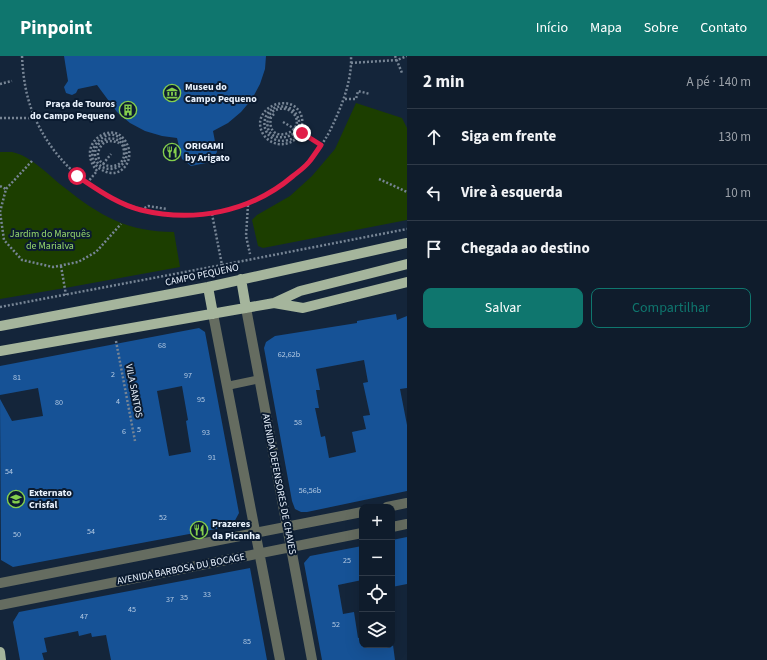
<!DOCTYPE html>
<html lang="pt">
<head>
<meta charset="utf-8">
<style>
	body { margin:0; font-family:"Source Sans 3",sans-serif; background:#1d2938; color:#f1f3f6 }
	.controls { position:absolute; right:12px; bottom:12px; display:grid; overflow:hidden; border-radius:8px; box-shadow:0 4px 16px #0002 }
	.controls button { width:36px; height:36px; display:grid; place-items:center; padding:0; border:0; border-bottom:1px solid #2f3a48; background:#0f1c2c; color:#f1f3f6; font:20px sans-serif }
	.stop { position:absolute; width:12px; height:12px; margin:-9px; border:3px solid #e11d48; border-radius:50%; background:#fff }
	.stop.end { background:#e11d48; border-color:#fff; box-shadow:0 1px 4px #0008 }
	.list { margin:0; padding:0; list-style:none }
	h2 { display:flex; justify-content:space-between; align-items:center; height:52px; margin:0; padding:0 16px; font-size:17px }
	h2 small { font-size:13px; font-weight:400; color:#9ba1a9 }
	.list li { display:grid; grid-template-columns:26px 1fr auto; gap:12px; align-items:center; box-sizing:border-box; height:56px; padding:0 16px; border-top:1px solid #2f3a48 }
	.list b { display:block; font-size:15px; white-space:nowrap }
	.list em { font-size:13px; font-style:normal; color:#9ba1a9 }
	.actions { display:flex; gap:8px; padding:12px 16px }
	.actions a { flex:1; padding:9px 0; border:1px solid #0f766e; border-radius:8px; text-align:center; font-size:14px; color:#0f766e }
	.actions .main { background:#0f766e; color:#fff }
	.icon { flex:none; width:22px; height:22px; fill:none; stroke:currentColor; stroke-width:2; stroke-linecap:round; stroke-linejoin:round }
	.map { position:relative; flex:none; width:407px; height:604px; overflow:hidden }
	header { display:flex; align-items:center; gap:24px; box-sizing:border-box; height:56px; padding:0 20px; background:#0f766e; color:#fff }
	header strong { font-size:19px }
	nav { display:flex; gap:22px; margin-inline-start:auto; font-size:14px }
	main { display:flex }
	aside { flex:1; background:#0f1c2c }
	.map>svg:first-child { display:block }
	.green { fill:#1c3e00 }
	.building { fill:#165296; fill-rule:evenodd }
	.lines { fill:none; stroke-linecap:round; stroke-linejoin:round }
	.path { stroke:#778595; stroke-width:2.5; stroke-dasharray:2 2; stroke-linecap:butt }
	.lane { stroke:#656c60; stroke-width:8 }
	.street { stroke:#656c60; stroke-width:10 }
	.primary { stroke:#a5b59c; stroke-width:10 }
	.route { stroke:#e11d48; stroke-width:5 }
	.labels { text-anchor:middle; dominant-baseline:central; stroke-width:4; stroke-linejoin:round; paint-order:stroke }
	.number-label { font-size:8px; fill:#b5cbe4 }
	.poi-label { font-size:10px; font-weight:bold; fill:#eaf3fe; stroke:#0b1b30; text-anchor:start }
	.park-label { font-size:10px; fill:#97d96c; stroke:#0b1b30 }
	.street-label { font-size:10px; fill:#eaf3fe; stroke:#0b1b30 }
</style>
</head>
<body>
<header>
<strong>Pinpoint</strong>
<nav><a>Início</a><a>Mapa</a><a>Sobre</a><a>Contato</a></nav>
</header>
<main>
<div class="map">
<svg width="407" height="604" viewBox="0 0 407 604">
	<rect width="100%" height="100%" fill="#14253a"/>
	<path class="green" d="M356,47L402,62L407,72V164L263,192L258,190L252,164L257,159L290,140L312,120L335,93Z
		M0,96C4,96 8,96 12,96C32,100 50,121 65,132C100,160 128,176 174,176L180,211L65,232L0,243Z"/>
	<path class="building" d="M64,0H266L265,13L260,28L252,43L241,56L228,67L213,75L217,96L211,106L191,110L182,103L177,82L162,80L145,75L130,67L117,56L97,29L78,33L76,37L72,39L66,37L64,31L68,25Z
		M396,258L397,264L407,260V332L400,333L407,369V435L307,456H301L295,453L292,445L264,292L266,286L275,280L357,267V265ZM364,304L368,326L363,327L370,359L363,360L366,373L352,376L356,396L329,402L325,380L321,381L315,352H319L316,334H320L316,313Z
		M199,272L205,276L239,457L232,470L13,511L1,504L0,343L12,365L43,360L38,332L0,339V310ZM182,330L188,364L186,365L191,396L169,400L157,335Z
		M407,481V528L392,531V484Z
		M362,490V524L338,529L343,558L354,556L358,582L362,581V589H393L395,604H322L304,507L310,500Z
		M250,512L267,604H111L106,579L92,581L91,577L79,580L78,575L44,582L47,596L42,597L44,604H20L13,566L19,556Z"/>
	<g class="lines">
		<path class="path" d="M22,0C23,21 26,42 35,62C74,150 180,184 264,140C296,123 321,97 335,64C344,44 352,22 351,0
			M395,0L402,17
			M351,7L397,4L407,0
			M0,28L12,25
			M345,43H356L358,35L370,38
			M274,58L271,61C265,92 310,76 293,57C289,53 284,52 279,53C274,54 269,57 268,63C261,95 319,81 292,53C263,40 253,81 281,85C285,85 291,84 295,81C301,77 303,69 302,62C295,33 248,51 263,78C266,83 272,87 278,88C288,89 295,85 302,77
			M0,62H35
			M283,66L295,73
			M301,77L321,89
			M32,105L6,133L0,156L4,184L22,204L53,211L78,206L96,196L121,168
			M103,108L111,98
			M97,115C75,88 110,66 123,82C139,100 122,126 102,114C73,97 117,57 126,94C131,115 97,121 95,99C94,80 124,75 124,97C125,115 97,114 98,97C99,93 101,89 104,87C109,84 114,85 119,87
			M379,123L407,136
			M87,127L97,115
			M0,130L6,133
			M248,149L246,180L250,198
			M141,154L148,150L167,153
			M222,209L407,173
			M61,210L66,239
			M0,251L222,209L212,158
			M116,285L135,385"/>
		<path class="lane" d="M227,330L260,323"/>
		<path class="street" d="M246,252L312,604
			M213,258L280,604
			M387,451L407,447
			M392,471L407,468
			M0,527L362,456
			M0,549L362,477"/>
		<path class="primary" d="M241,223L246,252
			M208,231L213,258
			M274,247L300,235L407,208
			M0,270L208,231L407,187
			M0,295L274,247L303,252L407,226
			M0,596L1,604"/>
	</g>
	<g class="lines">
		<path class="route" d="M77,120C97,133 117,148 141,154C194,167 251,156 293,120C298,116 304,112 309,106C313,101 317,95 321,89L302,77"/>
	</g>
	<defs>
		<symbol id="museum-ring" viewBox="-11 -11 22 22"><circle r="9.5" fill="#0b1b30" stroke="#84cf4d" stroke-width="1.5"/><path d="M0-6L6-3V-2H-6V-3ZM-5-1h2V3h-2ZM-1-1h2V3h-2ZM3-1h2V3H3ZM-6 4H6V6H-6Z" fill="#84cf4d"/></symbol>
		<symbol id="building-ring" viewBox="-11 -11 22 22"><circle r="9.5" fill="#0b1b30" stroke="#84cf4d" stroke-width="1.5"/><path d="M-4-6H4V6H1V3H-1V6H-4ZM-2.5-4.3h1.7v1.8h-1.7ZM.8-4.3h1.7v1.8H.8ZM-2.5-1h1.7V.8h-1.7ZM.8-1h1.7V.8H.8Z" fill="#84cf4d"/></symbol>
		<symbol id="restaurant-ring" viewBox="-11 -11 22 22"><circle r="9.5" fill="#0b1b30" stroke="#84cf4d" stroke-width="1.5"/><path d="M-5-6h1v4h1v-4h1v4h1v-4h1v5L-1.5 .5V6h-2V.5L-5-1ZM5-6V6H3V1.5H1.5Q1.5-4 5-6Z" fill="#84cf4d"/></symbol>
		<symbol id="school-ring" viewBox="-11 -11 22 22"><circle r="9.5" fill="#0b1b30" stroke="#84cf4d" stroke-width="1.5"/><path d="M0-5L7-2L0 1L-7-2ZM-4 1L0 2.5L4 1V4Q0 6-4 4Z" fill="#84cf4d"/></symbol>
	</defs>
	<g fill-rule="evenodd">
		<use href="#museum-ring" x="162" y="27" width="20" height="20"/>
		<use href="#building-ring" x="118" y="44" width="20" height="20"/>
		<use href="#restaurant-ring" x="162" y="86" width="20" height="20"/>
		<use href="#school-ring" x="6" y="433" width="20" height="20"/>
		<use href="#restaurant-ring" x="189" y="464" width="20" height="20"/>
	</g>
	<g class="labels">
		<g class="number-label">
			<text x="162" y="289">68</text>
			<text x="289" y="298">62,62b</text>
			<text x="113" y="318">2</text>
			<text x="188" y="319">97</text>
			<text x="17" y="321">81</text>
			<text x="201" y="343">95</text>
			<text x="118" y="345">4</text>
			<text x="59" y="346">80</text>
			<text x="298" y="366">58</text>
			<text x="139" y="373">5</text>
			<text x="124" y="375">6</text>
			<text x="206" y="376">93</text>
			<text x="212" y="401">91</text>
			<text x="9" y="415">54</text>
			<text x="310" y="434">56,56b</text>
			<text x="163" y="461">52</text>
			<text x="91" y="475">54</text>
			<text x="17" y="478">50</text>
			<text x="347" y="504">25</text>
			<text x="207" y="538">33</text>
			<text x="184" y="541">35</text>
			<text x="170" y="543">37</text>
			<text x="132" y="553">45</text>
			<text x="84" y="560">47</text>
			<text x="336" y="568">52</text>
			<text x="247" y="585">85</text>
		</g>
		<g class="poi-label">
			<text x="185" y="31">Museu do<tspan x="185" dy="12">Campo Pequeno</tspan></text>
			<text x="115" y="48" text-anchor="end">Praça de Touros<tspan x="115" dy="12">do Campo Pequeno</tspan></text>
			<text x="185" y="90">ORIGAMI<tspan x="185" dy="12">by Arigato</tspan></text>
			<text x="29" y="437">Externato<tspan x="29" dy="12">Crisfal</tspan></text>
			<text x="212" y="468">Prazeres<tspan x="212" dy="12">da Picanha</tspan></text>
		</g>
		<g class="park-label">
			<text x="50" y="178">Jardim do Marquês<tspan x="50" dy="12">de Marialva</tspan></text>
		</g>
		<g class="street-label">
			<text transform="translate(202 219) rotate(-12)">CAMPO PEQUENO</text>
			<text transform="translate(134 335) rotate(79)">VILA SANTOS</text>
			<text transform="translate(279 428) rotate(79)">AVENIDA DEFENSORES DE CHAVES</text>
			<text transform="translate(181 513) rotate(-11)">AVENIDA BARBOSA DU BOCAGE</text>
		</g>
	</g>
</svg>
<div class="controls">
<button>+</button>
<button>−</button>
<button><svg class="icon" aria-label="locate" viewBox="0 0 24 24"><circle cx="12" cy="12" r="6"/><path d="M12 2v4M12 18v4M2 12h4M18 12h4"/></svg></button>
<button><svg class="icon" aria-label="layers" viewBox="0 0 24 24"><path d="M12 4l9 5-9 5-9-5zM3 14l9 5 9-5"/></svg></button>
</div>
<div class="stop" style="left:77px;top:120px"></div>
<div class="stop end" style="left:302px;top:77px"></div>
</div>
<aside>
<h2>2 min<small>A pé · 140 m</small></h2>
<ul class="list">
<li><svg class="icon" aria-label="ahead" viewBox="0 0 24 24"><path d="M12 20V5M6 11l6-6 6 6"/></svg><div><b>Siga em frente</b></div><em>130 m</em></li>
<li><svg class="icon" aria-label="left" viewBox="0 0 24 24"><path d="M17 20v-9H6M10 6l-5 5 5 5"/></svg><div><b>Vire à esquerda</b></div><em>10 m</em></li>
<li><svg class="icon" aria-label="arrive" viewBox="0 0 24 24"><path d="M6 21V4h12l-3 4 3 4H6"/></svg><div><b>Chegada ao destino</b></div></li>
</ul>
<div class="actions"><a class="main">Salvar</a><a>Compartilhar</a></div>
</aside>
</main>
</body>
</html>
